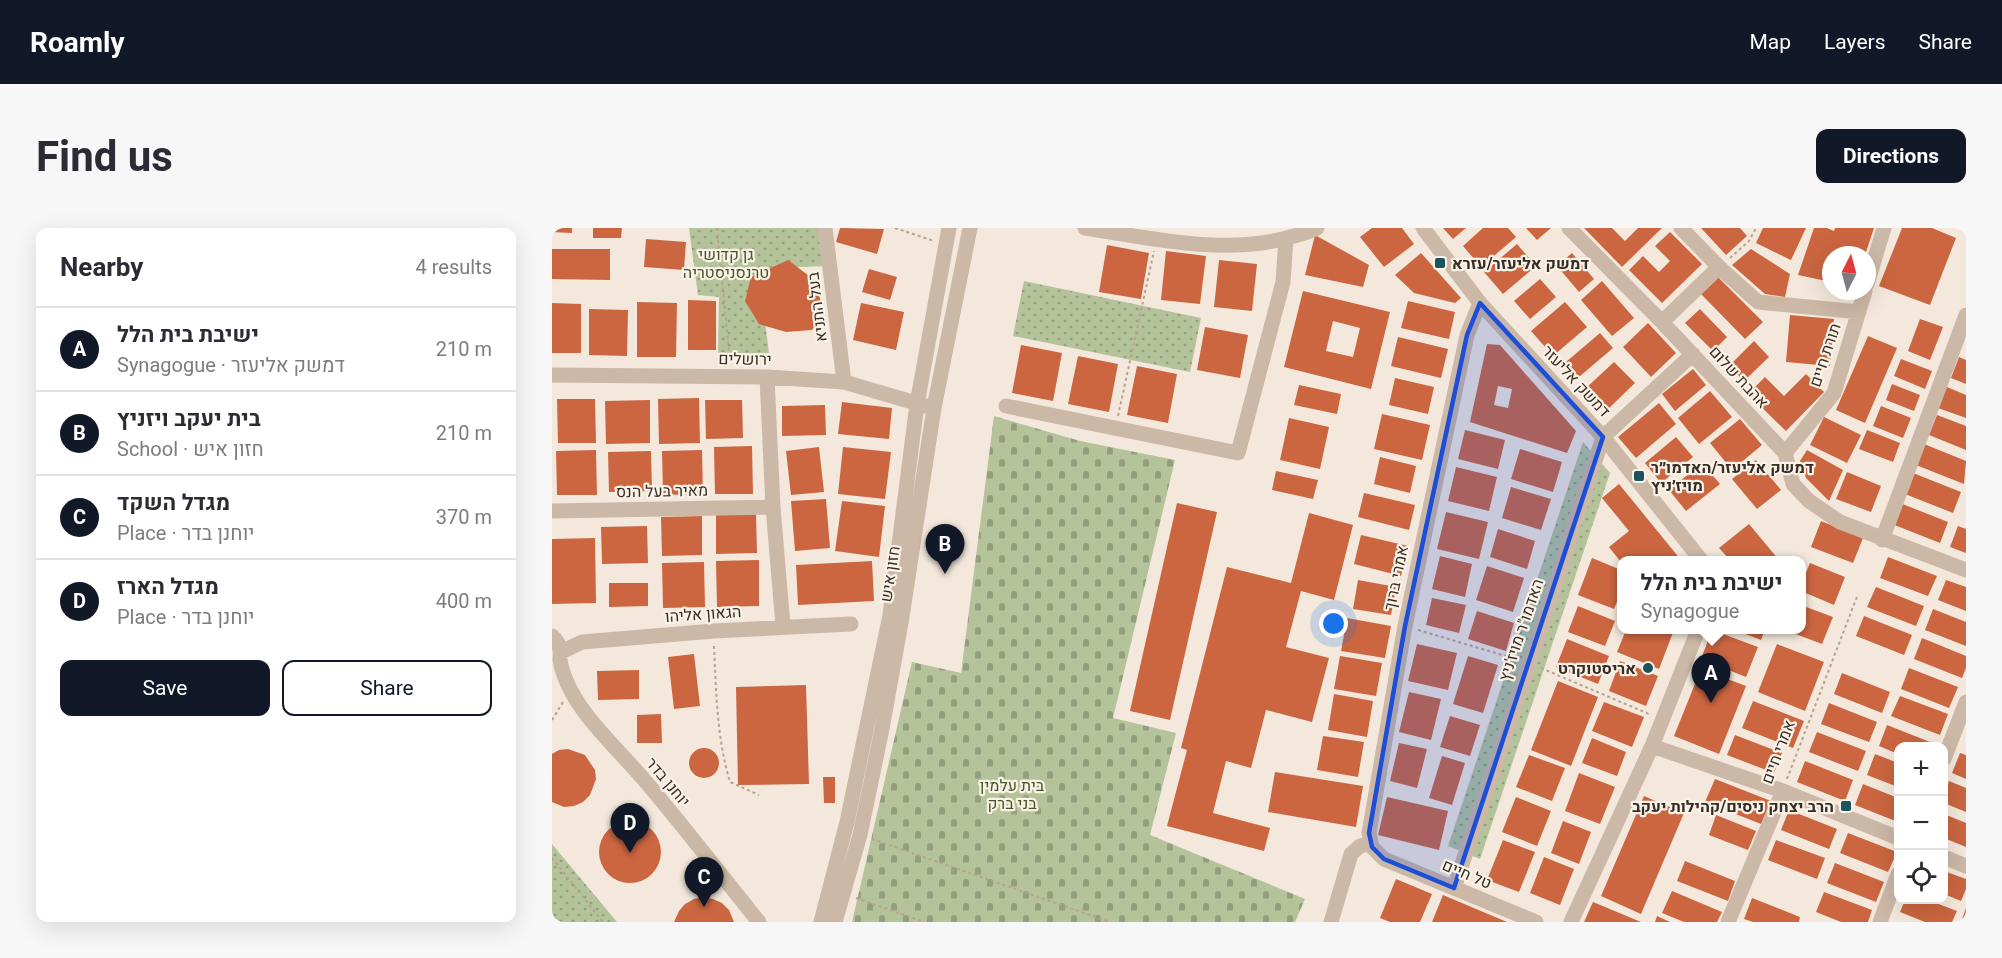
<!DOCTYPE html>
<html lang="en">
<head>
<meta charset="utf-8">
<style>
	body { margin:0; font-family:Roboto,Heebo,sans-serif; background:#f7f7f7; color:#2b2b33 }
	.controls { position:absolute; right:18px; bottom:18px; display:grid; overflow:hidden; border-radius:12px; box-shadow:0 6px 24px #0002 }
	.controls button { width:54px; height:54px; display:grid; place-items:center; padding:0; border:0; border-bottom:2px solid #e1e1e2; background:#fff; color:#2b2b33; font:30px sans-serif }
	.compass { position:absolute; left:1270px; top:18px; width:54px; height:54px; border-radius:50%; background:#fff; box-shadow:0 6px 24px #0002; rotate:6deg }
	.you { position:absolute; left:782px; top:396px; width:21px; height:21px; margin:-15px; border:4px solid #fff; border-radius:50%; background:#1a73e8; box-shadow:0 0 0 9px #1a73e833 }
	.badge { display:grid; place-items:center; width:39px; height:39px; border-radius:50%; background:#111827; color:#fff; font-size:20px; font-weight:700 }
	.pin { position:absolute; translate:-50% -50px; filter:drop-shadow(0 2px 3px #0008) }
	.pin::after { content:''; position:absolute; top:32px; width:21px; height:18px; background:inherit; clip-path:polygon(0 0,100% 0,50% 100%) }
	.popup { position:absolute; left:1065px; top:328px; width:189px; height:78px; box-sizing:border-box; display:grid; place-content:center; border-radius:12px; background:#fff; filter:drop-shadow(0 2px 4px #0005); font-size:20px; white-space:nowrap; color:#7c7c81 }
	.popup b { font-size:22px; color:#2b2b33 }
	.popup::after { content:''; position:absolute; left:50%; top:100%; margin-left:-12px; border:12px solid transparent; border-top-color:#fff }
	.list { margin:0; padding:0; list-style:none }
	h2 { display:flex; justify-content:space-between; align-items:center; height:78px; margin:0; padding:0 24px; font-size:26px }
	h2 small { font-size:20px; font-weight:400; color:#7c7c81 }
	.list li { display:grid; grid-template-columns:39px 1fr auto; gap:18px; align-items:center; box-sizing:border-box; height:84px; padding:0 24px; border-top:2px solid #e1e1e2 }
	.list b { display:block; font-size:22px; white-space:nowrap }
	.list p { margin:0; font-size:20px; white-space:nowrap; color:#7c7c81 }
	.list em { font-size:20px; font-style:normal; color:#7c7c81 }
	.actions { display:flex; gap:12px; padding:18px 24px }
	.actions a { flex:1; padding:14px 0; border:2px solid #111827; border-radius:12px; text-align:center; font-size:21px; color:#111827 }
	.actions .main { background:#111827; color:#fff }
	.icon { flex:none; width:33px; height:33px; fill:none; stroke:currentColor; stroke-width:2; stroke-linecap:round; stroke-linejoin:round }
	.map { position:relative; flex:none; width:1414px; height:694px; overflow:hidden; border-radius:12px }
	header { display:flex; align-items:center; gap:36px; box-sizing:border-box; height:84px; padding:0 30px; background:#111827; color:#fff }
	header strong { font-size:28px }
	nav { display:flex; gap:33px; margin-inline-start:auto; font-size:21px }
	.intro { display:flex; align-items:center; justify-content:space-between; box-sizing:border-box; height:144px; padding:0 36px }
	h1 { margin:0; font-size:42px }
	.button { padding:15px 27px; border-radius:12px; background:#111827; color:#fff; font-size:21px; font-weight:700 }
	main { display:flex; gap:36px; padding:0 36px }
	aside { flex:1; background:#fff; border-radius:12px; box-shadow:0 6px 24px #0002 }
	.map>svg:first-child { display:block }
	.cemetery { fill:url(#cemetery-stones) }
	.park { fill:url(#park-dots) }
	.building { fill:#cb6641; fill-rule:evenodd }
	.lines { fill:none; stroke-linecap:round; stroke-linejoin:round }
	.path { stroke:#b8a290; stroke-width:2; stroke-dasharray:3 3; stroke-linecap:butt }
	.minor { stroke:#ccb8a6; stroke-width:15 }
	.marked { fill:#1d4ed8; fill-opacity:0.2; stroke:#1d4ed8; stroke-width:4.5; stroke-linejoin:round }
	.poi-dot { fill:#1b555b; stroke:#faf2e7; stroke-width:2 }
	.labels { text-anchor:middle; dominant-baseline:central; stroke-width:4.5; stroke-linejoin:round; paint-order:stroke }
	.park-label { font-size:16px; fill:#45572a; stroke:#faf2e7 }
	.poi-label { font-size:16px; font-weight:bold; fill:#372d27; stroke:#faf2e7; text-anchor:start }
	.street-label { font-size:16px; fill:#372d27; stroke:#faf2e7 }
</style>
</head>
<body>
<header>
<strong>Roamly</strong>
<nav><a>Map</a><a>Layers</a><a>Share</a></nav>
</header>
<div class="intro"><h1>Find us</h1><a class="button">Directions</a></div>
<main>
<aside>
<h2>Nearby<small>4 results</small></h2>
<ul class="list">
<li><span class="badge">A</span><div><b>ישיבת בית הלל</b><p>Synagogue · דמשק אליעזר</p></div><em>210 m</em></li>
<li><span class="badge">B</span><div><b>בית יעקב ויזניץ</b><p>School · חזון איש</p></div><em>210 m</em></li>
<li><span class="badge">C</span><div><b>מגדל השקד</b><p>Place · יוחנן בדר</p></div><em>370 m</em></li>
<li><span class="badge">D</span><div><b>מגדל הארז</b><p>Place · יוחנן בדר</p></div><em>400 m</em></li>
</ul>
<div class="actions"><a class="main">Save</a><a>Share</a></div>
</aside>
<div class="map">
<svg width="1414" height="694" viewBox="0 0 1414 694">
	<defs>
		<pattern id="cemetery-stones" width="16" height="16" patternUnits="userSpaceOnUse" patternTransform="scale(1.5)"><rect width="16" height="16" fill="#b4c39a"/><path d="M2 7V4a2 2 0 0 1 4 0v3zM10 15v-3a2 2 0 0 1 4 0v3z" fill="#939f7e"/></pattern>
		<pattern id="park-dots" width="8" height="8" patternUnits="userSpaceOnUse" patternTransform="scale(1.5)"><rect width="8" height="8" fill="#b4c39a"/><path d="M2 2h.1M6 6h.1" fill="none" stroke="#939f7e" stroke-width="1.8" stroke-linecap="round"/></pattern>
	</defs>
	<rect width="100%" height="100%" fill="#f3e8db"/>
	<path class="cemetery" d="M442,188L528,213L623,232L561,490L624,505L598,607L753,671L743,694H300L360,434L409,445Z"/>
	<path class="park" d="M137,0H270L277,38L206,40L217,125L166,127L167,69L146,67Z
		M472,53L649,90L638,144L461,108Z
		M1031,214L1058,245L928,631L896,618Z
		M0,616L65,694H0Z"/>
	<path class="building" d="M0,0H20V5L0,4Z
		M41,0H70L69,10H41Z
		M288,0L332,1L325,26L284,14Z
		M820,0H850L862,16L832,39L808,9Z
		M891,0H914L901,11Z
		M931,0H956L964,9L929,39L911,18Z
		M974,0H999L985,12Z
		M1032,0H1060L1073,13L1086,0H1110L1070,39Z
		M1149,0H1188L1195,8L1174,27Z
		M1211,0H1254L1239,32L1204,15Z
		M1262,0H1275L1282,3L1283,0H1322L1313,27H1279V54L1246,47Z
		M1350,0H1380L1404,10L1378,77L1327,58Z
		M1118,4L1150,36L1110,75L1077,42L1091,28L1107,44L1118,33L1103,18Z
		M763,7L817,37L811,59L753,47Z
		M94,11L134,14L132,42L92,39Z
		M965,16L984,38L951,66L932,44Z
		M555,17L597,25L589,71L547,64Z
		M0,21H58V52L0,51Z
		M1199,21L1238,46L1233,69L1213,66L1180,37Z
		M614,23L654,28L648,76L609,72Z
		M869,25L909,70L903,75L862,65L843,47Z
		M1020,25L1042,51L1027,64L1005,38Z
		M236,32L265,54L271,87L260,102L234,104L207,96L193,73L199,49Z
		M667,32L705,36L700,83L662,79Z
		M317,41L345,49L338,72L310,64Z
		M1166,49L1211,94L1193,111L1149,66Z
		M988,51L1004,69L978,91L962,73Z
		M1050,53L1082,90L1060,108L1029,72Z
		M751,63L838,84L819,161L732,139ZM781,93L808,100L801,129L774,123Z
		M136,72L164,73V122H136Z
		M856,73L903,84L897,111L849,100Z
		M85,74L125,75L124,129H85Z
		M1013,74L1035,99L1001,128L979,103Z
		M0,75L29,76V125H0Z
		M309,75L352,84L344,122L301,112Z
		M37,81L76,82L75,128L37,127Z
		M1148,81L1175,109L1161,123L1133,95Z
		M1238,87L1282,91L1278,138L1234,134Z
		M1368,91L1391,99L1378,132L1356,123Z
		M1096,95L1124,125L1099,149L1071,119Z
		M653,99L696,107L688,150L645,142Z
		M1048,105L1061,120L1027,149L1014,134Z
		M1316,108L1345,120L1313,195L1284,182Z
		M846,109L896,121L889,150L839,138Z
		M1202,113L1217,129L1192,153L1177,138Z
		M935,116L948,117L1024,203L1015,225L918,194ZM946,158L960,161L956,180L942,177Z
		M469,117L510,125L501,173L460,165Z
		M526,128L566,136L557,184L516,176Z
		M1407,129L1414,132V156L1399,150Z
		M1349,131L1380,143L1373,161L1342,148Z
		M1062,134L1083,155L1054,183L1033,161Z
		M585,138L625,146L616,195L575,187Z
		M1141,141L1154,157L1123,183L1110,166Z
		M1254,146L1272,164L1234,203L1196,166L1213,149L1232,168Z
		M843,150L882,159L876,186L837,177Z
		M1340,156L1368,167L1362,183L1334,172Z
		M747,157L789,166L785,186L742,177Z
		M1395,159L1414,167V190L1386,180Z
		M1158,163L1180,189L1147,216L1126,190Z
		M147,170L148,215L107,216L106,171Z
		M5,171H43L44,215H6Z
		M98,172V215L54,216L53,173Z
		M153,172H190L191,210L154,211Z
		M290,174L340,180L337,211L286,206Z
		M1107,175L1124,196L1084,230L1066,209Z
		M273,177L274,207L230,208V178Z
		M1329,178L1359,190L1351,210L1321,198Z
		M830,186L878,197L870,232L822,221Z
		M1385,187L1414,198V222L1377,207Z
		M1272,189L1309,207L1295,235L1258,217Z
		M737,190L777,199L768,241L728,232Z
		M1188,191L1210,217L1180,242L1158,215Z
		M913,202L953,212L946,241L906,231Z
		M1315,202L1348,215L1341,234L1307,221Z
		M1124,209L1141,229L1109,255L1093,235Z
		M1372,216L1414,233L1412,256L1364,237Z
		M200,218L201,266H163L162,219Z
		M267,219L272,264L239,267L234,223Z
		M291,219L339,224L333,271L286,266Z
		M968,221L1010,234L1001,264L959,251Z
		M44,222L45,267H5L4,223Z
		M150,222L151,266L111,267L110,223Z
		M1255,222L1291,242L1277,273L1254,250L1248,233Z
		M99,223L100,263L57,264L56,224Z
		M828,229L864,238L858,265L822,256Z
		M1204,232L1229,262L1205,281L1180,251Z
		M1150,235L1168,256L1134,283L1117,262Z
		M904,239L945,249L937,283L896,273Z
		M724,243L766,252L761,271L720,262Z
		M1295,244L1329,258L1319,284L1284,271Z
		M1361,245L1409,264L1401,285L1353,266Z
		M1067,256L1129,332L1068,333L1057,319L1077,303L1050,270Z
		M959,259L999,271L989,302L950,290Z
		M812,265L863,277L857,302L806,289Z
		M274,271L278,320L243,323L239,273Z
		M290,273L333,278L327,329L283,323Z
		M625,275L665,284L618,492L578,483Z
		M1348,275L1396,294L1388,315L1340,296Z
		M894,284L936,294L927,331L885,321Z
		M757,285L801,297L782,372L749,363L734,419L777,430L760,494L714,482L699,540L674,533L661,585L718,600L712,623L615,598L635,522L629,520L675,339L739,355Z
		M204,286L205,325L164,326V287Z
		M150,288V327L110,328L109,289Z
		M1269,293L1311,310L1301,335L1259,319Z
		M1197,296L1227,332H1178L1167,320Z
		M95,298L96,335L50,336L49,299Z
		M1406,298L1414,301V325L1398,319Z
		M946,301L983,313L975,341L938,329Z
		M809,307L856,318L849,348L802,336Z
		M43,310L44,375L0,376V311Z
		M888,328L920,336L913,369L880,361Z
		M1336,329L1385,348L1376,368L1328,350Z
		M1040,330L1069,342V364L1062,381L1026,367Z
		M207,332V378L165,379L164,333Z
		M320,333L322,373L246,377L244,337Z
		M152,334L153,379L111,380L110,335Z
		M1258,335L1293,349L1282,377L1249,363V357Z
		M935,338L972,350L961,384L924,372Z
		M806,352L844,359L839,387L801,381Z
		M1394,352L1414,359V383L1386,372Z
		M57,355H96V378L57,379Z
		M1324,359L1372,378L1364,398L1315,379Z
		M880,370L914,377L907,405L874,397Z
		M1249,377L1281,389L1270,416L1233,402H1249Z
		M1026,378L1063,393L1053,418L1016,404Z
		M1381,381L1414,394V418L1373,402Z
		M925,383L962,395L954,423L916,411Z
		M1312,388L1360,407L1352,427L1304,408Z
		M795,390L839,398L833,430L789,423Z
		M1074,402H1122L1107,441L1065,424Z
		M1160,402L1206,419L1194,449L1149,431Z
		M1183,402H1213L1209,412Z
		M1370,410L1414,428V440L1410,450L1362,431Z
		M1015,411L1057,428L1046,456L1004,439Z
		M865,416L905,425L896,462L856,453Z
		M1225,416L1272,434L1253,483L1206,464Z
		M142,426L148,478L122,481L116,429Z
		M788,428L830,435L824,468L782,461Z
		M916,428L946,437L931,485L901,476Z
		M1068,433L1106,448L1094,478L1057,463Z
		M1357,440L1406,459L1397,480L1349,461Z
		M1149,441L1194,458L1167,526L1122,508Z
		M87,442V471L46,472L45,443Z
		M1290,445L1338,464L1330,485L1282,466Z
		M1006,453L1046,469L1019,538L979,522Z
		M254,457L257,556L186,557L184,459Z
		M857,464L889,471L879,512L847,504Z
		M782,466L821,473L815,509L776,502Z
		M1348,468L1396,486L1388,507L1339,488Z
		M1201,473L1252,493L1241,520L1190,500Z
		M1052,474L1092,489L1080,519L1040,503Z
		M1277,475L1325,494L1317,514L1269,496Z
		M109,486L110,515H85V487Z
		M898,488L928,497L918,528L888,519Z
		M1335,497L1383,516L1382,518H1346V526L1327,518Z
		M1265,504L1314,523L1306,543L1257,524Z
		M1183,507L1230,525L1222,545L1175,527Z
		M771,508L812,514L806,549L765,542Z
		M1040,510L1074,524L1065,548L1030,535Z
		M847,515L875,521L865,560L838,553Z
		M137 535a15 15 0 1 1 30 0a15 15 0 1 1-30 0Z
		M16,521L33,527L43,542L44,551L38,567L31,574L22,578L12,579L0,574V526L7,522Z
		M1408,525L1414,527V551L1400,545Z
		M1323,526L1346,535V559L1315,547Z
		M977,527L1013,540L1000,573L964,559Z
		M890,528L913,535L900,577L877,570Z
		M1253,533L1301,552L1293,573L1245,554Z
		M723,544L811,558L804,599L716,584Z
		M1027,545L1063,559L1048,596L1013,583Z
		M271,549H283V575H272Z
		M1163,551L1219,573L1209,596L1153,574Z
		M1397,553L1414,560V584L1392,575V567Z
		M1311,556L1346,570V594L1303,577Z
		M1092,568L1132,585L1089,686L1049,668Z
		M835,569L896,583L887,622L826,607Z
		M964,569L999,583L985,618L950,604Z
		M1237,582L1285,601L1277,621L1229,602Z
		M1392,586L1414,595V619L1392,610Z
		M1164,587L1204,603L1196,622L1157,607Z
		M1011,593L1039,604L1027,636L999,625Z
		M47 624a31 31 0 1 1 62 0a31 31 0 1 1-62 0Z
		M1296,605L1345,624L1336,644L1288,625Z
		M951,612L983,624L967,664L935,652Z
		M1224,612L1273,630L1265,651L1216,632Z
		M992,629L1022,641L1008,677L978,665Z
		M1133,633L1183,653L1176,673L1125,653Z
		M1283,635L1332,654L1324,674L1275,655Z
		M1392,643L1414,651V661L1409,673L1392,666Z
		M844,651L880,666L868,694H838L828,690Z
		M1120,663L1170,684L1165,694H1132L1110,685Z
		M1272,664L1320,682L1316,694H1289L1264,684Z
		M891,667L955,694H880Z
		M151,669L161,671L170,675L177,682L182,694H122L127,683L133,676L142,671Z
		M1200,670L1248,689L1247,694H1201L1192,691Z
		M1353,672H1376L1405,683L1400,694H1373L1348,684Z
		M1041,674L1089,694H1032Z
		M1414,680V694H1409Z
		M1105,688L1118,694H1103Z"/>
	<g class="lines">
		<path class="path" d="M165,0L178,134
			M343,0L382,13
			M1178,30L1197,13L1204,0
			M566,188L602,23
			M866,402L964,431
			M162,418C164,463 165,511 178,554L207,567
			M989,440L1097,486
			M0,492L11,474
			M1235,551L1306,366
			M320,611L558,694
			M0,630L51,694
			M304,670L372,694"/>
		<path class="minor" d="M273,0L292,154
			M533,0C598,10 670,27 735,10C745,7 756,5 765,0
			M871,0L928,75L1051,209L1149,332
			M1017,0L1110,94L1233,225L1241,256L1257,273L1288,294L1414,342
			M1129,0L1167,39L1206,74L1307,84
			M1315,56L1332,0
			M928,75L915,107L853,398L817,605L820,619L832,631L984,694
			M1110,94L1167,39
			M0,147L215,149L292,154L374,178
			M215,149L221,279L231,398
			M454,178L686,225L731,54L734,10
			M1233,225L1282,165L1313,63
			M0,283L221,279
			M1330,312L1414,87
			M0,408C8,415 9,422 8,432
			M9,424L30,414L162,403L299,396
			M8,432C16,479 64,518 94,554C133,600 169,647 207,694
			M1100,518L1231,563L1346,610
			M1392,531L1414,474
			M1392,629L1414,638
			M902,660L1009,341L1021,299L1051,209L1141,126
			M269,694L295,594L338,387L365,176L397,0
			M283,694L308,607L330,501L349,395L382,180L418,0
			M779,694L799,626L808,618L819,615
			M1019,694L1100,518L1146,402
			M1176,694L1231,563
			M1328,694L1346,646"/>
	</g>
	<path class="marked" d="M928,75L1051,209L902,660L832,631L820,619L817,605L853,398L915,107Z"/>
	<g class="poi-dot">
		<rect x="882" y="29" width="12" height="12" rx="3"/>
		<rect x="1081" y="242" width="12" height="12" rx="3"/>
		<circle cx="1096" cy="440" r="6"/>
		<rect x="1288" y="572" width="12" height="12" rx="3"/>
	</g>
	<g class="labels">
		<g class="park-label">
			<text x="174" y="26">גן קדושי<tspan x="174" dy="18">טרנסניסטריה</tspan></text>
			<text x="460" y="557">בית עלמין<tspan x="460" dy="18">בני ברק</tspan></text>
		</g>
		<g class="poi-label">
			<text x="900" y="35">דמשק אליעזר/עזרא</text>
			<text x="1099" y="239">דמשק אליעזר/האדמו״ר<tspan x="1099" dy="18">מויז׳ניץ</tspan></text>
			<text x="1084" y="440" text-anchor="end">אריסטוקרט</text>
			<text x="1282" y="578" text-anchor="end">הרב יצחק ניסים/קהילות יעקב</text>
		</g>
		<g class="street-label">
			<text transform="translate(265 79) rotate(-97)">בעל התניא</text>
			<text transform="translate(1273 127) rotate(-71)">תורת חיים</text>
			<text transform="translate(193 131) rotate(1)">ירושלים</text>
			<text transform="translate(1187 149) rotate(47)">אהבת שלום</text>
			<text transform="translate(1024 153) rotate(47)">דמשק אליעזר</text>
			<text transform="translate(110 263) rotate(-1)">מאיר בעל הנס</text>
			<text transform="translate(338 346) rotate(-81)">חזון איש</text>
			<text transform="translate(844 350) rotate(-78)">אמרי ברוך</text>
			<text transform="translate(151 386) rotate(-4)">הגאון אליהו</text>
			<text transform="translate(969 402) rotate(-71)">האדמו"ר מויז'ניץ</text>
			<text transform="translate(1226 524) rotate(-69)">אמרי חיים</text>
			<text transform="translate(116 554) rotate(50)">יוחנן בדר</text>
			<text transform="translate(915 646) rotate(23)">טל חיים</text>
		</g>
	</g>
</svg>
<div class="controls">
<button>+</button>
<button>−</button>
<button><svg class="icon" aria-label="locate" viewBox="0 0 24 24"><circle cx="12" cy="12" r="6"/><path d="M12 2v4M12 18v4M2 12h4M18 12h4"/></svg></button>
</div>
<svg class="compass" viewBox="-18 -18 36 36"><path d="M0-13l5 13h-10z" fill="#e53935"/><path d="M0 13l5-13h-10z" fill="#7c7c81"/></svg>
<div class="you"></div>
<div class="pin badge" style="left:1159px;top:475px">A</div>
<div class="popup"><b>ישיבת בית הלל</b>Synagogue</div>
<div class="pin badge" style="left:393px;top:346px">B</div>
<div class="pin badge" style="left:152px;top:679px">C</div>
<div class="pin badge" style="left:78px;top:625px">D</div>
</div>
</main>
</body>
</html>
